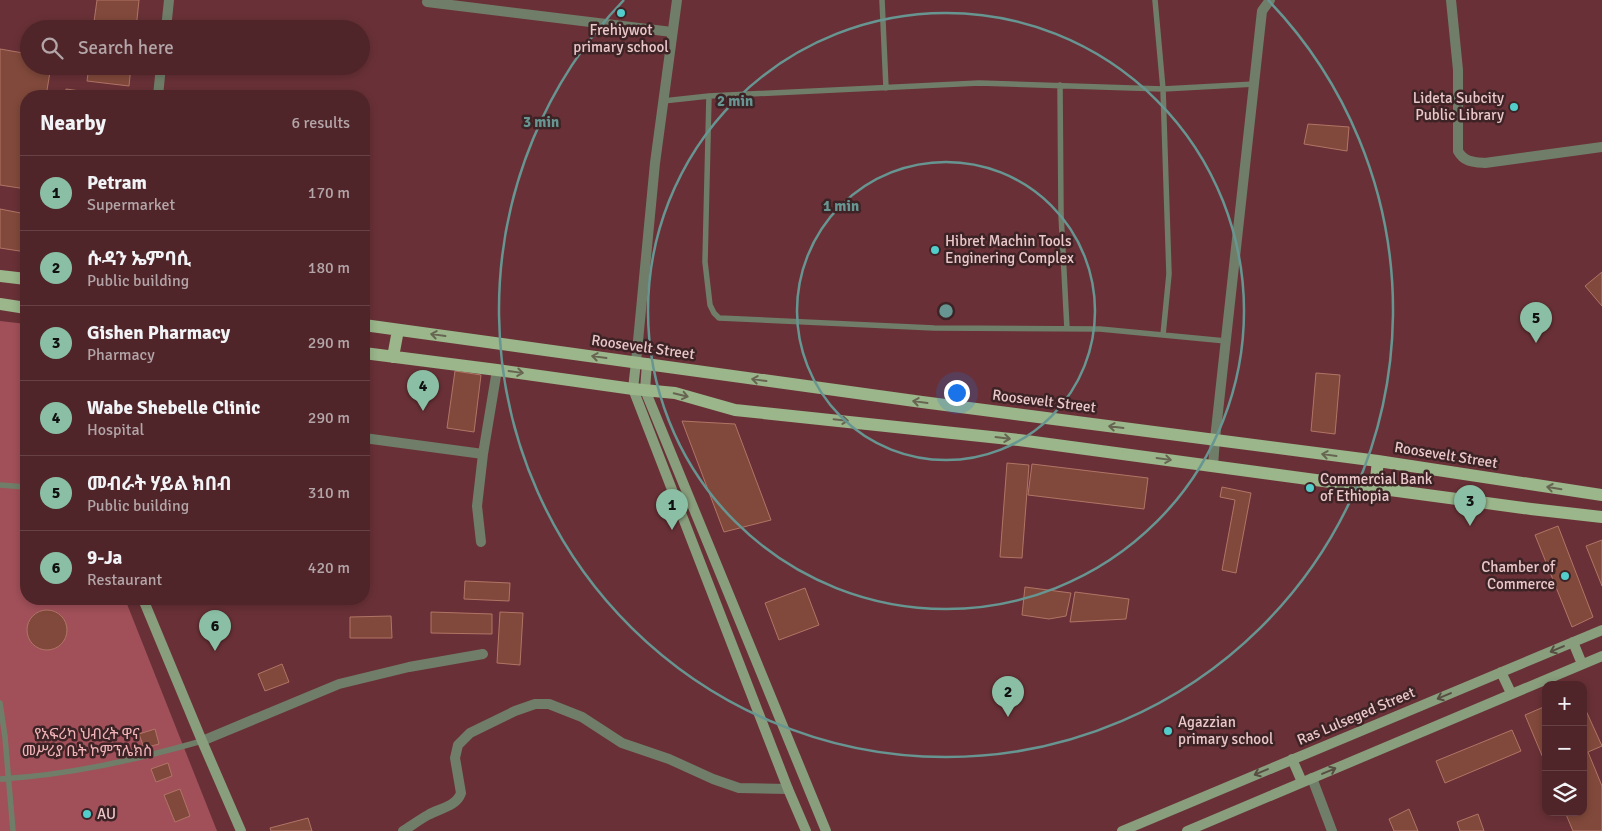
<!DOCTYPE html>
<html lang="en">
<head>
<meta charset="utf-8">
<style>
	body { margin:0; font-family:Signika,"Noto Sans Ethiopic",sans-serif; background:#593135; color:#f1f3f6 }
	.controls { position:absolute; right:15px; bottom:15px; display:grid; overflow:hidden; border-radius:10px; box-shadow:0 2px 8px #0003 }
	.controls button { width:45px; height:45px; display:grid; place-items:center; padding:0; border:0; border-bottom:1px solid #664246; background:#4f2529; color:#f1f3f6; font:25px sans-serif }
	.you { position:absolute; left:956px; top:392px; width:18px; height:18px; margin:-12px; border:4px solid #fff; border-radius:50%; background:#1a73e8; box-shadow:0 0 0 8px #1a73e833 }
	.badge { display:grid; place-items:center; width:32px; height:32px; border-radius:50%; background:#8abfa5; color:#111; font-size:16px; font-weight:700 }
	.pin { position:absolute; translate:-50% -41px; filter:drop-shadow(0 1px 2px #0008) }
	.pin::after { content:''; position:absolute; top:26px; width:18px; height:15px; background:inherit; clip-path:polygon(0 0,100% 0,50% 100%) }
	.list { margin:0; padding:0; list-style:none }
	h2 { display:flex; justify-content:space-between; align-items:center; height:65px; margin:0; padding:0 20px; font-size:21px }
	h2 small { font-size:16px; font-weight:400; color:#b3a5a8 }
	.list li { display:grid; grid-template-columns:32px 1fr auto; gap:15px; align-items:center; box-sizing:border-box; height:75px; padding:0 20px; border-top:1px solid #664246 }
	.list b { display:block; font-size:19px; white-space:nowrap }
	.list p { margin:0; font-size:16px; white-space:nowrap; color:#b3a5a8 }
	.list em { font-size:16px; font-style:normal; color:#b3a5a8 }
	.icon { flex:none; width:28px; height:28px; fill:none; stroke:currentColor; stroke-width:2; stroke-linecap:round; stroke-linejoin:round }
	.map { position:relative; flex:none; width:1602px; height:831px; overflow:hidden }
	.search { position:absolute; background:#4f2529; box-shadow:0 2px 8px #0003; left:20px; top:20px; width:350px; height:55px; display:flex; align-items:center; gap:12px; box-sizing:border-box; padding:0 18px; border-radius:28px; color:#b3a5a8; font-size:19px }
	.panel { position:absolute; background:#4f2529; box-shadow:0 2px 8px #0003; left:20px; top:90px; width:350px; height:515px; border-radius:20px }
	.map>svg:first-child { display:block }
	.park { fill:#a15059 }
	.building { fill:#81493b; stroke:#b17566 }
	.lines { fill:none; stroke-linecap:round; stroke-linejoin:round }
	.lane { stroke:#707e69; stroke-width:5.5 }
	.street { stroke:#707e69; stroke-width:10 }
	.secondary { stroke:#889e7c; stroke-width:10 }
	.primary { stroke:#9ab68a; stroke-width:12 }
	.oneway { stroke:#676552 }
	.oneway2 { stroke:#574e43 }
	.ring { fill:none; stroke:#679692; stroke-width:2.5 }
	.poi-dot { fill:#52cdcc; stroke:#3d2325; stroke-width:2 }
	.labels { text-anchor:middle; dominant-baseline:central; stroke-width:5; stroke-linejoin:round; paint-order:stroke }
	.poi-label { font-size:15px; fill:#eac7c9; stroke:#3d2325; text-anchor:start }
	.street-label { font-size:15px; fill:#eac7c9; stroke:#3d2325 }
	.park-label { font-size:15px; fill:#f0b3b7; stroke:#3d2325 }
	.centre { fill:#679692; stroke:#3d2325; stroke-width:2.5 }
	.ring-label { font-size:15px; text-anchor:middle; font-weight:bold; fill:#679692; stroke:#3d2325; stroke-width:5; stroke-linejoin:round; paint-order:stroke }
</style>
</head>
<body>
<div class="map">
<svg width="1602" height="831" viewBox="0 0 1602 831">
	<rect width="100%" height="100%" fill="#693137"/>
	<path class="park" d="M0,321L26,324V599H125L217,831H0Z"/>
	<path class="building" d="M97,0H139L136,29H93Z
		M0,49L29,54V66H51L46,96H26V189L0,185Z
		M89,66H131L129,86L87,81Z
		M66,89L117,96H65Z
		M1308,124L1349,127L1347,151L1304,144Z
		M0,209L26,214V252L0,248Z
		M1602,272V306L1585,286Z
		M455,371L481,375L474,432L447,428Z
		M1316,373L1340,375L1335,434L1311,431Z
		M682,421L735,424L771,520L724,532Z
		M1007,463L1029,465L1022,558L1000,557Z
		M1032,464L1148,478L1144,509L1028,495Z
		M1222,487L1251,493L1236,573L1222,570L1235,500L1220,497Z
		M1558,526L1593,617L1572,627L1535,535Z
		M1602,540V586L1586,546Z
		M465,581L510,583L509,601L464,599Z
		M1025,587L1071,593L1066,616L1049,619L1022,615Z
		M805,588L819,625L779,640L765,603Z
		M1075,592L1129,599L1126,619L1070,622Z
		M27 630a20 20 0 1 1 40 0a20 20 0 1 1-40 0Z
		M431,612L492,614V634L431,633Z
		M500,612L523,613L520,665L497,663Z
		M391,616L392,638H350V617Z
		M282,664L289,682L265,691L258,674Z
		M1583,704L1602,746L1588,752L1602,786V831H1573L1565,812H1583Z
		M1546,706V765L1525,715Z
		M155,729L159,744L144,748L139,734Z
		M1512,730L1521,751L1445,783L1436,761Z
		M168,763L172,776L156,782L151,769Z
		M180,789L190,816L175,822L164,795Z
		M1409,809L1418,831H1394L1389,819Z
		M1478,814L1484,831H1460L1457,822Z
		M308,818L312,831H271L270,828Z"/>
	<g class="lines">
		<path class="lane" d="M882,0L886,88
			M1155,0L1163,89L1169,274L1163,335
			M1060,85L1061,214L1067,329
			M709,96L705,262L710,305L714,313L719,318L934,328L1100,329L1226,341
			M663,101L709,96L979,83L1163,89L1255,84
			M0,485L26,487
			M0,703L5,737L13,831
			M0,779C69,775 135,760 202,741"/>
		<path class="street" d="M1451,0L1458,70V151C1464,162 1473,162 1485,163L1602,147
			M427,2L672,32
			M166,29L169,0
			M158,96L161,66
			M636,362L655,163L677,0
			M364,438L483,454
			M1213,466L1215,439L1262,11L1270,0
			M481,542L477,506L483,454L497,370
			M202,741L339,684L409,667L483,654
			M1312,778L1332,831
			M403,831C411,826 419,820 428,815C440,808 456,807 461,793L455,758L458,745L470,733L515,711L535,704H549L582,717L622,743L669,759L713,779L739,788L788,789"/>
		<path class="secondary" d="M636,362L633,389L788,789L806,831
			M647,363L645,390L826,831
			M143,599L202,741L241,831
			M1573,642L1582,664
			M1501,672L1511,693
			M1292,759L1302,782
			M1122,831L1602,630
			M1187,831L1602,656"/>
		<path class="primary" d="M0,276L26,279
			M0,304L26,308
			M364,325L922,402L1378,461L1602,495
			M364,353L497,370L633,389L675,393L735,410L1019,440L1531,509L1602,517
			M393,357L398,330
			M1375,487L1378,461"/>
	</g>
	<defs><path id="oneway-shaft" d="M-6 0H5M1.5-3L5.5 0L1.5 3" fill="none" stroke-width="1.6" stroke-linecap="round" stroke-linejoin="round" transform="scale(1.25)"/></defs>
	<g class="oneway">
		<use href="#oneway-shaft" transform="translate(438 335) rotate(-172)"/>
		<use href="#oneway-shaft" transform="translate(599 357) rotate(-172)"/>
		<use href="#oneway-shaft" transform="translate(516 372) rotate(8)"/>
		<use href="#oneway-shaft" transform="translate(759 380) rotate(-172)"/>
		<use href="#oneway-shaft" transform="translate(681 395) rotate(14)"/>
		<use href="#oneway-shaft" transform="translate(920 402) rotate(-172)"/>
		<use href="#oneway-shaft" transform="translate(841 420) rotate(6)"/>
		<use href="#oneway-shaft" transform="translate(1116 427) rotate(-173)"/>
		<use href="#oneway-shaft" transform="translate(1003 438) rotate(7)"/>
		<use href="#oneway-shaft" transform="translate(1329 455) rotate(-172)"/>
		<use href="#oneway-shaft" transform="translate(1164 459) rotate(8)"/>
		<use href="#oneway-shaft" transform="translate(1554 488) rotate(-171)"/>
	</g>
	<g class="oneway2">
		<use href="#oneway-shaft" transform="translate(1557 649) rotate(157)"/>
		<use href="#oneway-shaft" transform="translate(1444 696) rotate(157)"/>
		<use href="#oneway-shaft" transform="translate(1329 771) rotate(-23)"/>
		<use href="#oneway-shaft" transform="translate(1261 772) rotate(157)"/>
	</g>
	<g class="ring">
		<circle cx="946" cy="311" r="149"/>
		<circle cx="946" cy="311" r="298"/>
		<path d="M1268 0A447 447 0 1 1 624 0"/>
	</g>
	<g class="poi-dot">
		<circle cx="621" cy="13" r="5"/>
		<circle cx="1514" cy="107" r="5"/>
		<circle cx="935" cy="250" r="5"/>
		<circle cx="1310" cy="488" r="5"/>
		<circle cx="1565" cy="576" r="5"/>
		<circle cx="1168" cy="731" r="5"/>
		<circle cx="87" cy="814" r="5"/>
	</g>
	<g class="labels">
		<g class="poi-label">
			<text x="621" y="30" text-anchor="middle">Frehiywot<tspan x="621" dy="17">primary school</tspan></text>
			<text x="1504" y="98" text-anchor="end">Lideta Subcity<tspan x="1504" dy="17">Public Library</tspan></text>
			<text x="945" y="241">Hibret Machin Tools<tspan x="945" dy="17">Enginering Complex</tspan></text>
			<text x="1320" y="479">Commercial Bank<tspan x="1320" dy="17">of Ethiopia</tspan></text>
			<text x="1555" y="567" text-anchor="end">Chamber of<tspan x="1555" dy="17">Commerce</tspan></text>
			<text x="1178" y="722">Agazzian<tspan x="1178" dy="17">primary school</tspan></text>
			<text x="97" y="814">AU</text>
		</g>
		<g class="street-label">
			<text transform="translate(643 347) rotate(8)">Roosevelt Street</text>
			<text transform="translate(1044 401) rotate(7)">Roosevelt Street</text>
			<text transform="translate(1446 455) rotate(9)">Roosevelt Street</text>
			<text transform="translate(1356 716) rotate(-23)">Ras Lulseged Street</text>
		</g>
		<g class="park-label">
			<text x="87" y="734">የአፍሪካ ህብረት ዋና<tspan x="87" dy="17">መሥሪያ ቤት ኮምፕሌክስ</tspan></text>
		</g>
	</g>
	<circle cx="946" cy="311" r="8" class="centre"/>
	<g class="ring-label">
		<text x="735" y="106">2 min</text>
		<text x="541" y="127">3 min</text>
		<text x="841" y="211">1 min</text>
	</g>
</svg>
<div class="controls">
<button>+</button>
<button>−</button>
<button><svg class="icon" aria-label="layers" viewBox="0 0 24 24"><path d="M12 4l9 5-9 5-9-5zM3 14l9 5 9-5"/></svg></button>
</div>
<div class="you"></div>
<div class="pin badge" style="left:672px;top:530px">1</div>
<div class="pin badge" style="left:1008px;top:717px">2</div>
<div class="pin badge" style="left:1470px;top:526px">3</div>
<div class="pin badge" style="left:423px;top:411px">4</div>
<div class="pin badge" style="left:1536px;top:343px">5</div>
<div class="pin badge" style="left:215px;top:651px">6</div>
<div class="search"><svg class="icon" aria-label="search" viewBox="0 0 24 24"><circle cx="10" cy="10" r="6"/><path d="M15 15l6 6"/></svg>Search here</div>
<section class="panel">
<h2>Nearby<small>6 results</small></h2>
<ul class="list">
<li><span class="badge">1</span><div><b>Petram</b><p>Supermarket</p></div><em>170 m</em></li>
<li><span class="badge">2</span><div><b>ሱዳን ኤምባሲ</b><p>Public building</p></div><em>180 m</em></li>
<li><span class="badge">3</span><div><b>Gishen Pharmacy</b><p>Pharmacy</p></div><em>290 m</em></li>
<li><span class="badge">4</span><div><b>Wabe Shebelle Clinic</b><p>Hospital</p></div><em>290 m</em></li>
<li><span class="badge">5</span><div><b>መብራት ሃይል ክበብ</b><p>Public building</p></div><em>310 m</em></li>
<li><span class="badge">6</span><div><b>9-Ja</b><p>Restaurant</p></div><em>420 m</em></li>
</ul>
</section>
</div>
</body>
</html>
